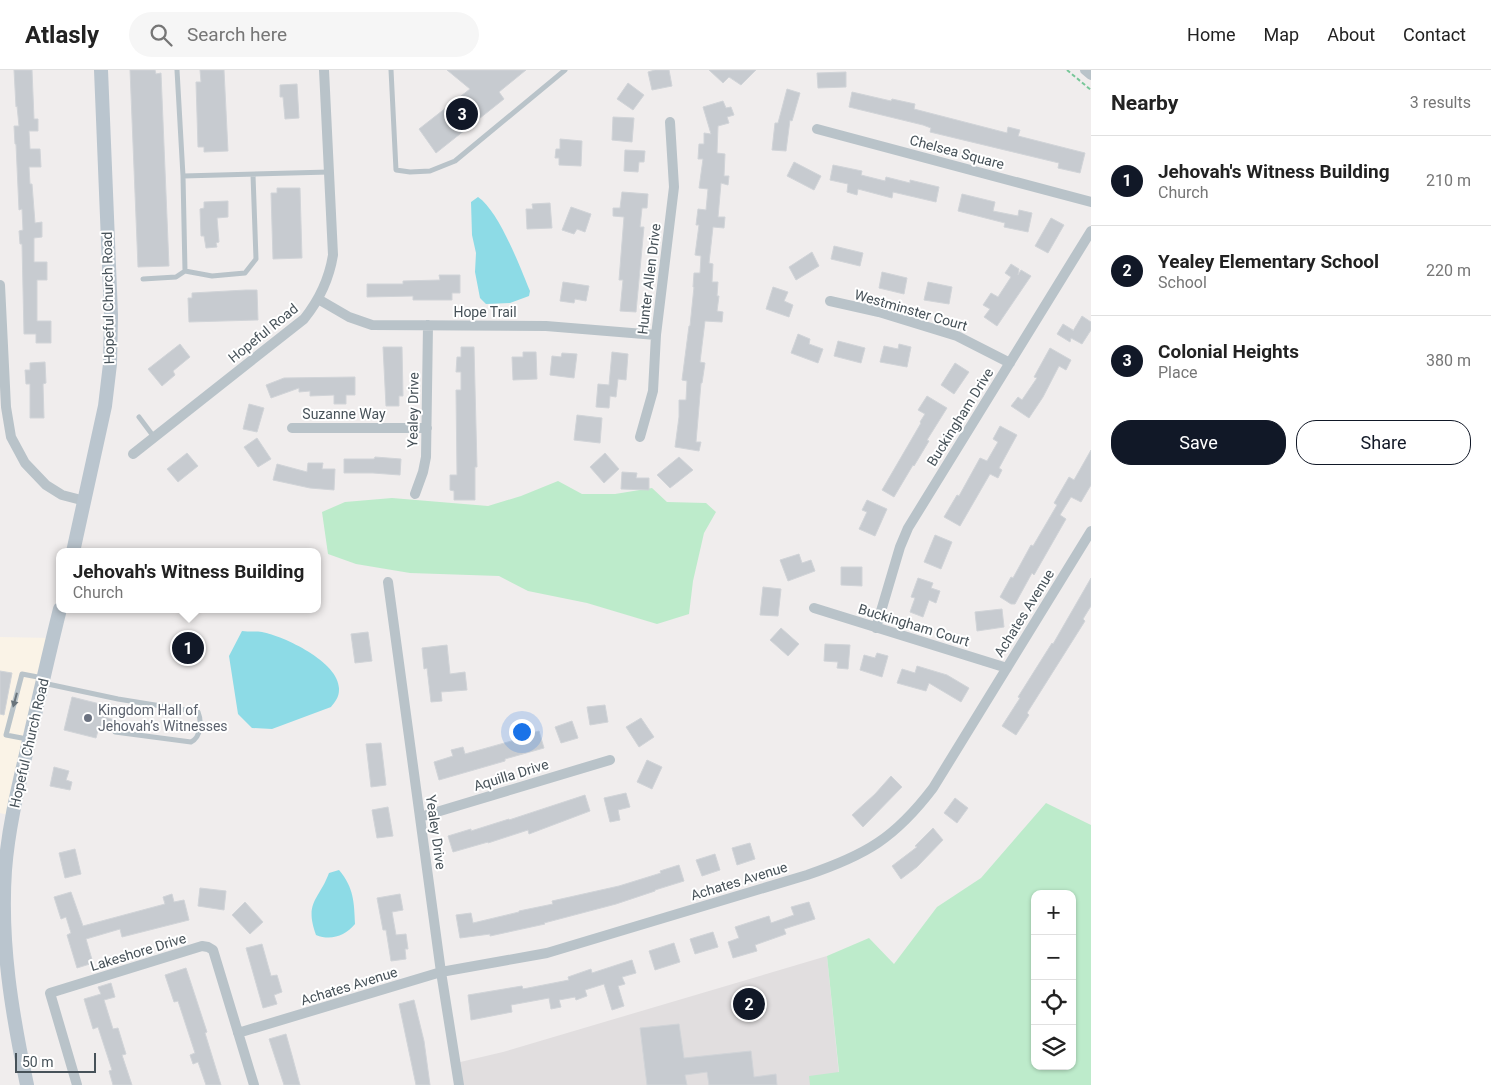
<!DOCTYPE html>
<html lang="en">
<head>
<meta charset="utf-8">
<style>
	body { margin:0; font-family:Roboto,sans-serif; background:#f6f6f6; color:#222 }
	.controls { position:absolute; right:15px; bottom:15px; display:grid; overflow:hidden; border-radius:10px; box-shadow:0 1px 4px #0004 }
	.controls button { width:45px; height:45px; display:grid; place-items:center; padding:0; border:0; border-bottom:1px solid #e0e0e0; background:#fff; color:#222; font:25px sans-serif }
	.scale { position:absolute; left:15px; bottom:12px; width:81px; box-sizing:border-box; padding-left:5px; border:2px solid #475259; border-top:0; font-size:14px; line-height:18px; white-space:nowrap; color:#475259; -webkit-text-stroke:4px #fff; paint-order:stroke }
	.you { position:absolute; left:521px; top:661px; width:18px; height:18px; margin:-12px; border:4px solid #fff; border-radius:50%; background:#1a73e8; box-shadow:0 0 0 8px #1a73e833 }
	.badge { display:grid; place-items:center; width:32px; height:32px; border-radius:50%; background:#111827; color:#fff; font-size:16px; font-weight:700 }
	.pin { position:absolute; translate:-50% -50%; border:2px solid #fff; box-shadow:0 1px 5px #0006 }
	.popup { position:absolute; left:56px; top:478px; width:265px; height:65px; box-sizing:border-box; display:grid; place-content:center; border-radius:10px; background:#fff; filter:drop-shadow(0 1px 4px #0005); font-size:16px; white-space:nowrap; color:#767676 }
	.popup b { font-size:19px; color:#222 }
	.popup::after { content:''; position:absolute; left:50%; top:100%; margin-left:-10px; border:10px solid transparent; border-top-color:#fff }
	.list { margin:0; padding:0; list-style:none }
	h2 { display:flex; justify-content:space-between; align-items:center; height:65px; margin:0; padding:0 20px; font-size:21px }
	h2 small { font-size:16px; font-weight:400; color:#767676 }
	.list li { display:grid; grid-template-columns:32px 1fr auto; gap:15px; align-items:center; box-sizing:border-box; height:90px; padding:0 20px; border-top:1px solid #e0e0e0 }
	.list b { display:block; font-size:19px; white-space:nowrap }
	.list p { margin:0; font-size:16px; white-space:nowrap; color:#767676 }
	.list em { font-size:16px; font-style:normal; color:#767676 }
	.actions { display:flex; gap:10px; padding:15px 20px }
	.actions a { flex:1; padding:11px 0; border:1px solid #111827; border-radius:20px; text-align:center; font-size:18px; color:#111827 }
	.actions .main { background:#111827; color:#fff }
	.icon { flex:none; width:28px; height:28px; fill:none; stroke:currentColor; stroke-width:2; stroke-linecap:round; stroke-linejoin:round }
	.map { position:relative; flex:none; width:1091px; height:1015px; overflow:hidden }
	header { display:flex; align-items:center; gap:30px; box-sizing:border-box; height:70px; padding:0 25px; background:#fff; border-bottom:1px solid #e0e0e0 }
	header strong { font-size:24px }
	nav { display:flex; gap:28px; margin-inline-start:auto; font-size:18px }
	.search { width:350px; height:45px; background:#f6f6f6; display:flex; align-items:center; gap:12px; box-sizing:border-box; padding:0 18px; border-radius:28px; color:#767676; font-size:19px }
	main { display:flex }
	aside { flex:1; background:#fff }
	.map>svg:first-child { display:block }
	.commercial { fill:#faf3e7 }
	.education { fill:#e1dedf }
	.green { fill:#bdebcb; fill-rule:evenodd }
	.water { fill:#8ddbe6 }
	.building { fill:#c7cbd0; stroke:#d1d4d8 }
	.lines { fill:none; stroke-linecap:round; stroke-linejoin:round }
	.path { stroke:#78c799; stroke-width:2; stroke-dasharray:4 2.5; stroke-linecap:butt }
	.lane { stroke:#b9c3c9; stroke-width:5 }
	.street { stroke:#b9c3c9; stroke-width:10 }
	.secondary { stroke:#bac5ce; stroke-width:14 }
	.oneway { fill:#69747b }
	.worship-dot { fill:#6b7280; stroke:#fff; stroke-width:2 }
	.labels { text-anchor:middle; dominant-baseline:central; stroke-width:4; stroke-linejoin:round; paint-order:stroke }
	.street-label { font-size:14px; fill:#475259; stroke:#fff }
	.worship-label { font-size:14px; fill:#5b616d; stroke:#fff; text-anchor:start }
</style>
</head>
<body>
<header>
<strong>Atlasly</strong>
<div class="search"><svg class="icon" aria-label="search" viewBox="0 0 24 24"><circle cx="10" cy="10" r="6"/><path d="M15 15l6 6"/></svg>Search here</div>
<nav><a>Home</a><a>Map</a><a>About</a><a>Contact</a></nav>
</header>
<main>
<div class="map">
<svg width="1091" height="1015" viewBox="0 0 1091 1015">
	<rect width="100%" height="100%" fill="#f0eded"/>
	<path class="commercial" d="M0,567L53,568L12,746L0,743Z"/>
	<path class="education" d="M827,886L840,1015H459L456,993L503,982Z"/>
	<path class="green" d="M558,411L582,424H615L652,418L667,432L706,433L716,442L704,463L693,511L689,544L657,554L587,533L528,521L499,506L410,503L356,494L328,484L322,442L345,432L392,428L488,436L521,426Z
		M1046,733L1091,755V1015H810L809,1006L839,1002L827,886L869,868L894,894L937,837L981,808ZM1035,824H1072V996H1035Z"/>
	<path class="water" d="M478,127C499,141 520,197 530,221L529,226L510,233L486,234L480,228L475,202L476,183L472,165L471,132Z
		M242,561C249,562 256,561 262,562C284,566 341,593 339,620C339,627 335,632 331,637L272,659L252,658L238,644L229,586Z
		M339,800C354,818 354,832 355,854C345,866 331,871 316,865C304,832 319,830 329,803Z"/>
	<path class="building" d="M14,0H32L34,49H38V61H29L30,79H40L41,97H29L30,114H32L35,153L42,152V167L34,168V192H47V210H37V251H51V273H36V264H24L22,174H20L19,161L23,160L22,139L19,140L16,74H15L14,56H19L17,36L16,37Z
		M130,0H155L156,4L161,3L169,196L138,197Z
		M200,0H224L228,81L204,82V77H198L196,12H201Z
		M447,0H526L499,22L504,29L436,83L419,59L470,19Z
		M655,0H669L672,16L652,20L648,2Z
		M709,0H756L741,15L729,7L723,13Z
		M846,2V17L818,18L817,3Z
		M628,13L644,25L633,40L617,29Z
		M297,14L299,48L285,49L283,27H280V15Z
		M787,19L800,23L792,51L790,50L786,81L772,80L775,53H778Z
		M852,22L891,31L892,29L915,34L914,39L1007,63L1008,57L1020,60L1018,66L1085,83L1080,103L1058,98L1059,93L930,62L931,58L923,55L849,37Z
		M723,31L726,38L731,37L734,45L727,47L729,53L718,56L717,83L725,84L724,106H729L728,115L721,113L718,147H725L724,158L713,157L709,193L713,194L712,212H718L717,226H719L717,241L723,242L722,252L705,251L700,292L705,293L702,313H701L696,372H701L699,381L675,377L679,347V330H686L687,311L682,310L689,256H690L694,217H693L694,203H700L701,186L695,185L699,155H696L698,139L706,140L708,119L699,118L703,89H698L699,74H704V63L711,64L703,37Z
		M613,47L634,48L632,72L612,70Z
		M560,69L582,71L581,96L559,95V88H555L556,79H560Z
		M625,80L645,81L644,92H639L638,102L624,101Z
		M794,92L821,106L814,120L787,106Z
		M833,95L862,101L861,105L885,111L886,107L910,113V110L939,117L936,132L893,122L892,128L858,119L857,125L847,122L848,114L830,110Z
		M277,118H300L302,188L273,189L271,123H277Z
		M622,122L648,124L647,138H642L640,157H644L636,242L620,241L623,210H619L624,147L613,146V138H620Z
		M962,124L995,132L993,141L1018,146L1019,140L1032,143L1028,162L1004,157L1005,153L958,141Z
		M228,131V147L217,148L219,172L216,173L217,177L206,178L204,166H201L200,139L204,138V132Z
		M550,133L552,158L527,159L526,139H533L532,134Z
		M571,137L591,144L585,162L577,159L574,164L562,160Z
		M1051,148L1064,155L1048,183L1035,176Z
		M834,176L863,183L860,196L831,189Z
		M812,182L819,196L796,210L789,197Z
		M1011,194L1019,199L1018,205L1021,200L1031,206L997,256L984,247L990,239L983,235L991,223L998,227L1011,207L1005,203Z
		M882,202L907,208L904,224L879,218Z
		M439,205H460V223H452V230H413V226L367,227V214H403V211L440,210Z
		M563,212L589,216L586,231L575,229L574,233L560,231Z
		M928,212L952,217L949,234L924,230Z
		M773,217L788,222L784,231L793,235L789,247L766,239Z
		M246,220H257L258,250L189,252L188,228H192V223Z
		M1082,246L1091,252V260L1082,274L1071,268L1070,272L1057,264L1063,254L1073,260V261Z
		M798,264L810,269L809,274L823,279L818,293L791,283Z
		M838,271L865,278L861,293L834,286Z
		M180,274L190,287L173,301L175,305L162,316L148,299Z
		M899,274L911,277L907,297L880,292L884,276L898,279Z
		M383,277H402L403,326H399V336H386Z
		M461,277H474L477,397H475V430H454V421L450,420V405H457L456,320H461V302H456L457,287H461Z
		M1050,278L1071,290L1066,300L1059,296L1043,327L1029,348L1011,336L1018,327L1022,330L1037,308L1034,307Z
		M523,282H536L537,309L513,310L512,287H523Z
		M612,282L628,284L626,310L618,309L616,327L610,326L609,338L596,337L598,314L609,315Z
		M562,283L577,284L574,308L550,305L552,286L561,287Z
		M45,292L46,313L43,314L44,348H30V314H26L25,300H30V293Z
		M955,293L969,302L954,324L941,315Z
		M355,307V325H346V334H334V325L310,326V321L299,322V318L271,328L266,315L284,308Z
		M927,326L947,338L927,370L929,371L914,396L913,395L894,427L882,420L921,353L920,352L925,344L918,340Z
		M249,334L264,338L257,362L243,359Z
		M577,345L602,348L600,373L574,370Z
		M1000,356L1017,365L999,398L1002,400L998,408L990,404L960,456L944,447L957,425L959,426L980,388L987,391L998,372L993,369Z
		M257,368L271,389L258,397L244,377Z
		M1091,380V415L1081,432L1071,427L1060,445L1066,449L1034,505L1032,503L1015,534H1011L1000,527L1011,507L1013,508L1031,475L1033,476L1057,435L1054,433L1069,407L1074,410Z
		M187,383L198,396L178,412L167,399Z
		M605,383L619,399L604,413L590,397Z
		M375,387L401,389L400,405L373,403H344V389H374Z
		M679,387L693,400L670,418L657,405Z
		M308,393H323L322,399H335L334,420L310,418L273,410L277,394L307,402Z
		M622,402L637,403L636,408H649V420L621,419Z
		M867,430L887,439L875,466L859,459L867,442L862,440Z
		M935,465L952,472L941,499L924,492Z
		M799,484L802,493L811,490L815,501L788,511L780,490Z
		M841,497H862V516L841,515Z
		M918,508L933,513L931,518L940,521L936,533L929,530L923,547L910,542L915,528L911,527Z
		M1091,508V536L1083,549L1085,551L1027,643L1029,645L1016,665L1002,656L1020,628L1018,627L1052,573L1053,574Z
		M763,517L781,519L778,546L760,545Z
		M1002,539L1004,557L977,561L975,542Z
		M781,558L799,574L788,586L770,570Z
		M368,562L372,591L355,593L351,564Z
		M181,563L199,567L194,593L176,590Z
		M825,574L850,575L848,599L837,598L838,592L824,591Z
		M447,575L450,604L465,602L467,620L441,622L442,631L431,632L427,598L424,599L422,578Z
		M877,583L888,586L882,607L860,600L864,585L875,588Z
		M917,596L947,605L969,618L961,632L929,613L926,621L897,613L902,599L915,603Z
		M0,601L12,603L4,645L0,644Z
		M72,627L104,635L101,646L115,650L112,659L111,660L99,657L96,668L64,660Z
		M605,635L608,652L590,655L587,637Z
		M641,648L654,667L639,677L626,657Z
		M572,651L578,668L561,673L555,657Z
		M539,661L544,678L505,689V691L439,710L434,692L453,686L451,680L463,677L465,684L515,670V668Z
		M381,673L386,715L371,717L366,674Z
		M647,690L662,697L652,719L637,712Z
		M54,697L69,701L66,710L72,712L70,720L50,716Z
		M891,706L902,717L863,757L852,745L875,724Z
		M626,723L630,737L618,740L620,750L610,752L604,728Z
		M585,725L590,741L529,764L528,760L488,773V772L453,782L448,766L471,759V761L509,749V750Z
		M955,728L968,738L957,753L944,743Z
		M388,737L393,766L377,768L372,740Z
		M933,758L943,770L917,797L901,809L892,796L917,777L915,776Z
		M750,773L755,789L737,795L732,778Z
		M75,779L81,804L65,808L59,783Z
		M715,784L720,800L702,806L696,790Z
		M679,795L684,811L655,820V821L616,834L544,853L545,854L490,866V864L460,868L456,845L471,843L473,853L519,842V841L553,834L552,831L619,816L661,803L660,801Z
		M200,818L226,821L224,840L198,836Z
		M71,822L83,856L165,834L163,827L172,824L174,832L184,830L189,850L122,867L120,859L86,869L93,893L77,898L67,865L71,863L66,847L61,849L54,827Z
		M400,824L403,840L392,842L396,865L406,864L408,879H405L406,889L391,891L386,860H383L377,828Z
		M245,832L263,852L250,864L232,845Z
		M809,832L815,849L784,859L786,864L755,875L757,881L733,888L728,872L739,868L735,857L769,846L771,853L794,845L791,837Z
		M713,862L718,877L695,884L690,869Z
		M674,873L680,892L655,900L649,881Z
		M262,874L271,906L277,905L282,922L274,925L277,934L263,938L246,878Z
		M632,890L636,903L622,907L625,914L618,916L624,936L612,940L604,914L585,920L587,926L576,930L575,927L559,930L561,937L551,939L549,928L511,935L512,942L471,950L468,925L522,916L523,919L569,910L568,907L591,899L592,903Z
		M186,898L207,962L205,963L221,1015H206L198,992L193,994L190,985L195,983L178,931L174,932L165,905Z
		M111,913L115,927L104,930L113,959L118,958L126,984L122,985L132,1015H113L109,1001L112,1000L98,957L93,959L84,929L101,924L98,917Z
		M414,930L424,971L430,1015H416L399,934Z
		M679,954L684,988L751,981L754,1007L776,1004L777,1015H709L707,1002L685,1005L687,1015H647L640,958Z
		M286,964L293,989L300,1015H284L269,969Z"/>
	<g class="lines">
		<path class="path" d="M1067,0L1091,20"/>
		<path class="lane" d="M177,0L183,106
			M391,0L396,100L410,102L430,101L455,91L565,0
			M253,105L256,189L245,203L212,206L185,201L183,106L329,102
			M143,209L176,207L185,201
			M139,347L154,367
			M43,613L118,629L198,642C202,652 201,667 191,672L115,662
			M27,669L6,665L22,604L43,608"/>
		<path class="street" d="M1085,0L1091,5
			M817,59L1091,132
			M0,215L6,337L11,367L25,393L46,415L62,425L85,431
			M318,229L349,247L372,255L546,256L656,265
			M830,231L879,242L957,266L1010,293
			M292,358H427
			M640,367L653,321L656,265L674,117L670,52
			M133,384L304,249C320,229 329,210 333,185L324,0
			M415,424L423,402L426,387L428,255
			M388,512L441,902L459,1015
			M814,538L1007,598
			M876,558L900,477L908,458L1091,161
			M420,747L610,690
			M238,963L441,902L547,883L807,805C866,785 895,768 933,718L1091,461
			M77,1015L50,923L202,876L208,877L213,880L254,1015"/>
		<path class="secondary" d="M73,482L105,336L110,294L111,245L101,0
			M27,1015C12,944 0,873 5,800C8,761 17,722 26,684C37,636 48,587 60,539"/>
	</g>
	<defs><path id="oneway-solid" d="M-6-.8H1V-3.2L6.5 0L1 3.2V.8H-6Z" transform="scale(1.25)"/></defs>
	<use class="oneway" href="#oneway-solid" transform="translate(15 630) rotate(105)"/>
	<circle class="worship-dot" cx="88" cy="648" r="5"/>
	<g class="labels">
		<g class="street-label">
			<text transform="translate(957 82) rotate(15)">Chelsea Square</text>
			<text transform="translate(649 209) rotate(-83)">Hunter Allen Drive</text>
			<text transform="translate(108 228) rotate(-91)">Hopeful Church Road</text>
			<text transform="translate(911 240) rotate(16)">Westminster Court</text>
			<text x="485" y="242">Hope Trail</text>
			<text transform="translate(263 263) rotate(-39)">Hopeful Road</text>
			<text transform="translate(413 340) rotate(-89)">Yealey Drive</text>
			<text x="344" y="344">Suzanne Way</text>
			<text transform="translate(960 347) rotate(-58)">Buckingham Drive</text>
			<text transform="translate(1024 543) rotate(-58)">Achates Avenue</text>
			<text transform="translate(914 555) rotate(17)">Buckingham Court</text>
			<text transform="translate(29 673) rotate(-77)">Hopeful Church Road</text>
			<text transform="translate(511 705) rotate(-17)">Aquilla Drive</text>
			<text transform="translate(436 762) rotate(82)">Yealey Drive</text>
			<text transform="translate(739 811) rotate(-17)">Achates Avenue</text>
			<text transform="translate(138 882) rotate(-17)">Lakeshore Drive</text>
			<text transform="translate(349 916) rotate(-17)">Achates Avenue</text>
		</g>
		<g class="worship-label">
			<text x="98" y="640">Kingdom Hall of<tspan x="98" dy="16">Jehovah’s Witnesses</tspan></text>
		</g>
	</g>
</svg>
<div class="controls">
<button>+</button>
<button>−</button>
<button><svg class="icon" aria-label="locate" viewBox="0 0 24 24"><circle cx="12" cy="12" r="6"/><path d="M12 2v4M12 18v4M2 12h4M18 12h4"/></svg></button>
<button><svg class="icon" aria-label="layers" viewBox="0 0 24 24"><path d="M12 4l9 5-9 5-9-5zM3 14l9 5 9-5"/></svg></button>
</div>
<div class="scale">50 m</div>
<div class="you"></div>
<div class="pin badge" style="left:188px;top:578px">1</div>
<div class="popup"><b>Jehovah's Witness Building</b>Church</div>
<div class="pin badge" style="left:749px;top:934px">2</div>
<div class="pin badge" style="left:462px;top:44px">3</div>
</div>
<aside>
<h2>Nearby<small>3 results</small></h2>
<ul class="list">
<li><span class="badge">1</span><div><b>Jehovah's Witness Building</b><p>Church</p></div><em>210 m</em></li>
<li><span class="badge">2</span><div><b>Yealey Elementary School</b><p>School</p></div><em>220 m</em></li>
<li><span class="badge">3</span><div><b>Colonial Heights</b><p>Place</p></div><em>380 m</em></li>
</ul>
<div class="actions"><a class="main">Save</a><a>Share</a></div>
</aside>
</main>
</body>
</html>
